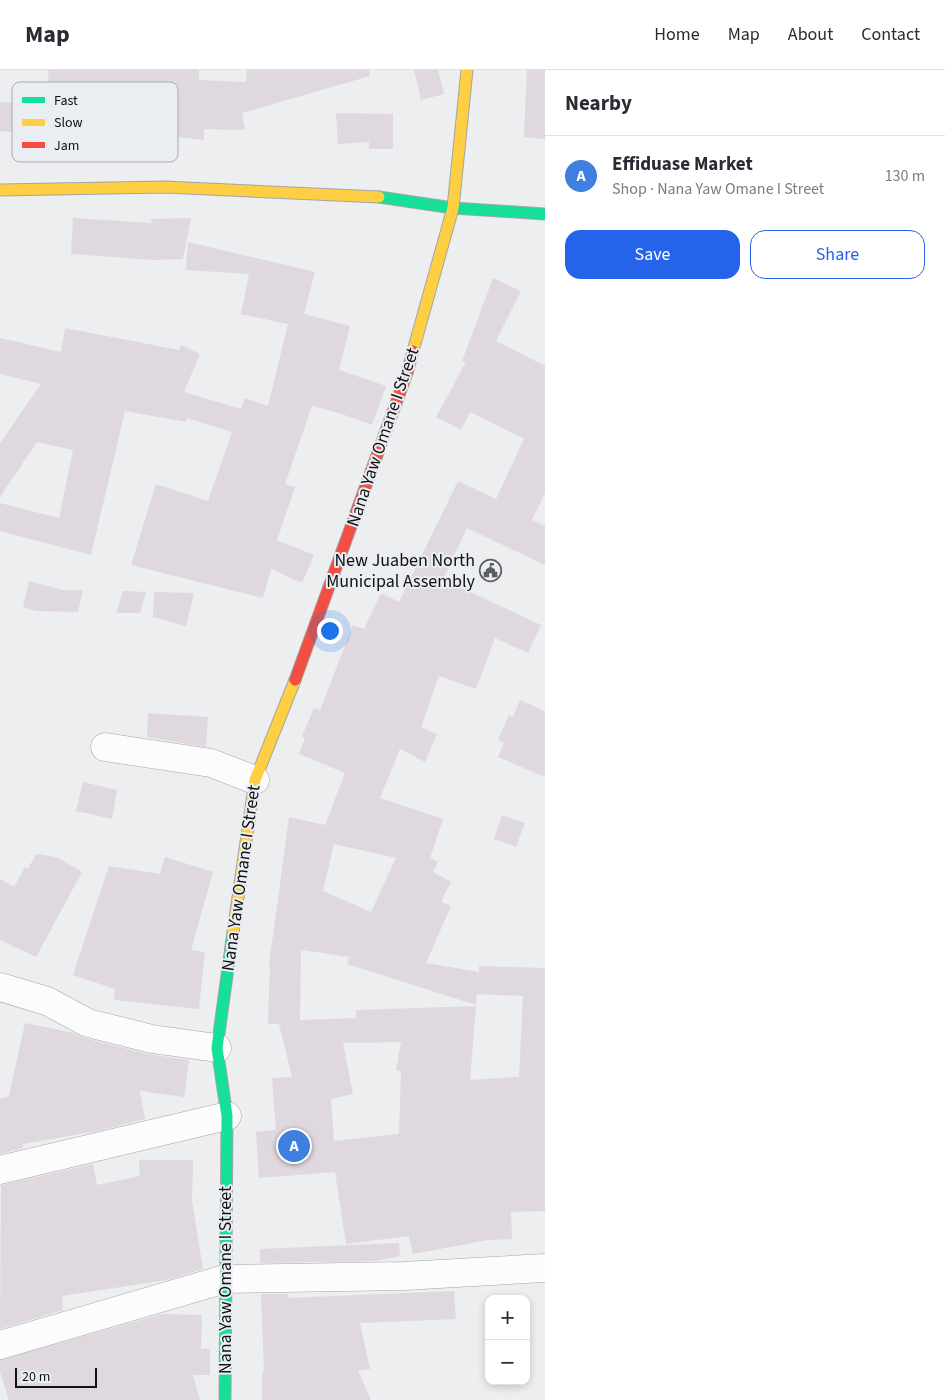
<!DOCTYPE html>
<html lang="en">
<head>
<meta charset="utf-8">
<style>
	body { margin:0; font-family:"Source Sans 3",sans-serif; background:#f2f2f3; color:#2b2b33 }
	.controls { position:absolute; right:15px; bottom:15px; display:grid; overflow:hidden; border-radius:10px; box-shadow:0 2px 8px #0003 }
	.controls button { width:45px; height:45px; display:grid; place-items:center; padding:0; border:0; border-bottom:1px solid #e1e1e2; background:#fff; color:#2b2b33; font:25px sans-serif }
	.scale { position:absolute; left:15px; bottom:12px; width:82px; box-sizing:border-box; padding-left:5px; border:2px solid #101113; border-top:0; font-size:14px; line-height:18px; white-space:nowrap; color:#101113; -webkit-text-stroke:4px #eaedf2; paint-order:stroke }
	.you { position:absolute; left:329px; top:560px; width:18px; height:18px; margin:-12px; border:4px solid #fff; border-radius:50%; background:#1a73e8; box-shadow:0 0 0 8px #1a73e833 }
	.badge { display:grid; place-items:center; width:32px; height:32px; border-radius:50%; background:#2563eb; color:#fff; font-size:16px; font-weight:700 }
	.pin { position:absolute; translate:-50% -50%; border:2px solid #fff; box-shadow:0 1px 5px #0006 }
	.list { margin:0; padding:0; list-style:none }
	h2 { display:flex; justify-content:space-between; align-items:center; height:65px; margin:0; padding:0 20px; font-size:21px }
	h2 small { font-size:16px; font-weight:400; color:#7c7c81 }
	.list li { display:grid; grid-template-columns:32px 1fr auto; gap:15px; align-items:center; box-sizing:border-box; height:80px; padding:0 20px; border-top:1px solid #e1e1e2 }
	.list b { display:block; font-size:19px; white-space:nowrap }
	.list p { margin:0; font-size:16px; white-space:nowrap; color:#7c7c81 }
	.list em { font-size:16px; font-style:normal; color:#7c7c81 }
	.actions { display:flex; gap:10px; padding:15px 20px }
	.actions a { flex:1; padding:11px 0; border:1px solid #2563eb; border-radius:15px; text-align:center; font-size:18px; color:#2563eb }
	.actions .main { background:#2563eb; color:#fff }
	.map { position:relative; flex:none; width:545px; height:1330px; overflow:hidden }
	header { display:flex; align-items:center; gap:30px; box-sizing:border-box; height:70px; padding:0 25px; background:#fff; border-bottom:1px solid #e1e1e2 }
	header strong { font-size:24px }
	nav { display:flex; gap:28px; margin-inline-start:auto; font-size:18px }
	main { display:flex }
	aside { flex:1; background:#fff }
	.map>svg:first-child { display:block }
	.building { fill:#dfd8df; fill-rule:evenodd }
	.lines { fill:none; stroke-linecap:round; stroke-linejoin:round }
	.street-casing { stroke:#a3a5a7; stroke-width:29 }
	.fast-casing { stroke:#a3a5a7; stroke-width:13 }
	.slow-casing { stroke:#a3a5a7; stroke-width:13 }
	.jam-casing { stroke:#a3a5a7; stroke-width:13 }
	.street { stroke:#fcfcfd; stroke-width:28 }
	.fast { stroke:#16e098; stroke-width:11 }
	.slow { stroke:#ffcf43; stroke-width:11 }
	.jam { stroke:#f24e42; stroke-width:11 }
	.labels { text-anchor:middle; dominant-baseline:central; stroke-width:4; stroke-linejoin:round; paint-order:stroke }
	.street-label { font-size:18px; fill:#101113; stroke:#eaedf2 }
	.poi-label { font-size:18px; fill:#101113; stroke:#eaedf2; text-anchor:end }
	.key { fill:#eaedf2; stroke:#a9abaf; stroke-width:1 }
	.key-label { font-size:14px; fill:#101113 }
</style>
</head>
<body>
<header>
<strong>Map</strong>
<nav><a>Home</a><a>Map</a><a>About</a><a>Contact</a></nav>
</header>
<main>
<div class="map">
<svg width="545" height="1330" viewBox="0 0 545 1330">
	<rect width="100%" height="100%" fill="#eceef0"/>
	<path class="building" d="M48,0H199V10L246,12L247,0H369L370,6L242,43L245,60L204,59V70L84,57V64L40,63V65L0,61V32L50,36Z
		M414,0H438L444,24L421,30Z
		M527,0H545V69L524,67Z
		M336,43L393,44V79H369V72L338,74Z
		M73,148L152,153L151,149L191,148L183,189L154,190L71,184Z
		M188,172L315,202L304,244L350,256L339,300L386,316L372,355L339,343L312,336L285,414L295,417L277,470L314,485L302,513L271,499L263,528L131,495L156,414L208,431L232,362L187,348L186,352L125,341L91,485L0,461V433L59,448L73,380L37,372L0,427V373L41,314L0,304V268L61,282L65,258L179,280L181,275L200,284L184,322L241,339L245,328L268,336L288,254L241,244L249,204L186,200Z
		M493,208L521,221L496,271L545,296V423L532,450L545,456V495L467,458L443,509L541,555L528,583L495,568L476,619L439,606L421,657L437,664L425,692L400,679L380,728L443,749L430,788L438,792L433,802L451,812L441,832L451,836L426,893L479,902V896L545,898V1141L511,1142L512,1169L488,1170L413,1184L409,1166L346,1174L335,1102L259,1108L256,1062L276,1060L272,1008L292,1007L279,954H268L270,895H269L289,747L325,755L345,703L299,684L305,668L302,666L314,638L320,640L353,555L364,559L381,523L399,532L458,411L496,429L524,369L470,342L461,360L436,347L466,292L462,291ZM334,774L396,788L371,842L323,821ZM301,880L349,887L347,894L476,935L477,924L523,926L519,1007L470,1010L476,936L356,940V948L300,950ZM401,972L396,1000L401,1001L399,1064L334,1071L331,1029L353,1024L343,973Z
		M29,511L63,520H83L78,542L36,541L23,537Z
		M123,521L146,522L140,543H116Z
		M154,522L194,523L186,556L153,547Z
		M520,630L545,641V707L498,687L504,673L498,670L509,645L513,647Z
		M148,643L208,647L206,677L147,667Z
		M83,712L117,720L112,749L76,741Z
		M502,745L525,753L516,777L494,769Z
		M36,784L56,787L82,802L36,887L0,870V809L14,817L25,797L28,799Z
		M165,787L213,802L191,880L205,882L199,939L114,930L115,919L73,905L109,796L160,804Z
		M25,953L74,963L84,968L148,984L189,990L184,1027L140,1021L145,1049L98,1061L23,1074V1078L0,1084V1029L9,1026Z
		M139,1090H193L192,1131L203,1199L167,1210L62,1226L63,1240L0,1259L1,1115L93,1094L97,1115L140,1106Z
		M399,1173L400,1186L375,1191L260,1193V1179Z
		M454,1221L456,1249L360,1253L370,1299L358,1301L371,1330H262V1302H264L261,1224H287L288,1228Z
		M162,1244L202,1245L201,1279H210V1305H193L200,1330H9L0,1302V1290Z"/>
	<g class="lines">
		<defs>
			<path id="street" d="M105,677L211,693L255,710
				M0,917L47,931L88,953L152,969L217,978
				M0,1100L227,1046
				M0,1275L225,1209L404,1206L545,1198"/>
			<path id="fast" d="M379,127L453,138L545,144
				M225,1330L227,1046L217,978L233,862"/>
			<path id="slow" d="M0,120L165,117L379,127
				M413,281L453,138L467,0
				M233,862L255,710L295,610"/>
			<path id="jam" d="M295,610L407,303L413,281"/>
		</defs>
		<use href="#street" class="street-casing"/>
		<use href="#fast" class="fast-casing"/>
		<use href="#slow" class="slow-casing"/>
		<use href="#jam" class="jam-casing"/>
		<use href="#street" class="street"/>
		<use href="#fast" class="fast"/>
		<use href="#slow" class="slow"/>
		<use href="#jam" class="jam"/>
	</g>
	<defs>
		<symbol id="civic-ring" viewBox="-11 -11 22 22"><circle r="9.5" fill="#eaedf2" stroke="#5d5e60" stroke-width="1.5"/><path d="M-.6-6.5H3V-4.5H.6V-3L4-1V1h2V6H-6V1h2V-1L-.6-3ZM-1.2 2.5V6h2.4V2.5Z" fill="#5d5e60"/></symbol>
	</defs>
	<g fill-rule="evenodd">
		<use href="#civic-ring" x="478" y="488" width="25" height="25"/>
	</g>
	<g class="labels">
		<g class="street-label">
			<text transform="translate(383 367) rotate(-71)">Nana Yaw Omane I Street</text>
			<text transform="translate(241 808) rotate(-82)">Nana Yaw Omane I Street</text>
			<text transform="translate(225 1210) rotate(-90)">Nana Yaw Omane I Street</text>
		</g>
		<g class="poi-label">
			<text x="475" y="490">New Juaben North<tspan x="475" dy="21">Municipal Assembly</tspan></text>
		</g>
	</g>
	<rect x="12" y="12" width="166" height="80" rx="8" class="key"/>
	<rect x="22" y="27" width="23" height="6" fill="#16e098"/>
	<rect x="22" y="49" width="23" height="7" fill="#ffcf43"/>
	<rect x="22" y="72" width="23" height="6" fill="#f24e42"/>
	<g class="key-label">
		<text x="54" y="35">Fast</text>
		<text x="54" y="57">Slow</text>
		<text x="54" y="80">Jam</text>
	</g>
</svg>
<div class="controls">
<button>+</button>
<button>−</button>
</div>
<div class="scale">20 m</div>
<div class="you"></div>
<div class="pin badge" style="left:294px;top:1076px;background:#3f7fe0">A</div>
</div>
<aside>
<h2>Nearby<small></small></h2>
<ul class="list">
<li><span class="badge" style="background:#3f7fe0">A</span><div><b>Effiduase Market</b><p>Shop · Nana Yaw Omane I Street</p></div><em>130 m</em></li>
</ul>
<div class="actions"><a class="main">Save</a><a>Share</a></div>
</aside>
</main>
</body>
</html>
